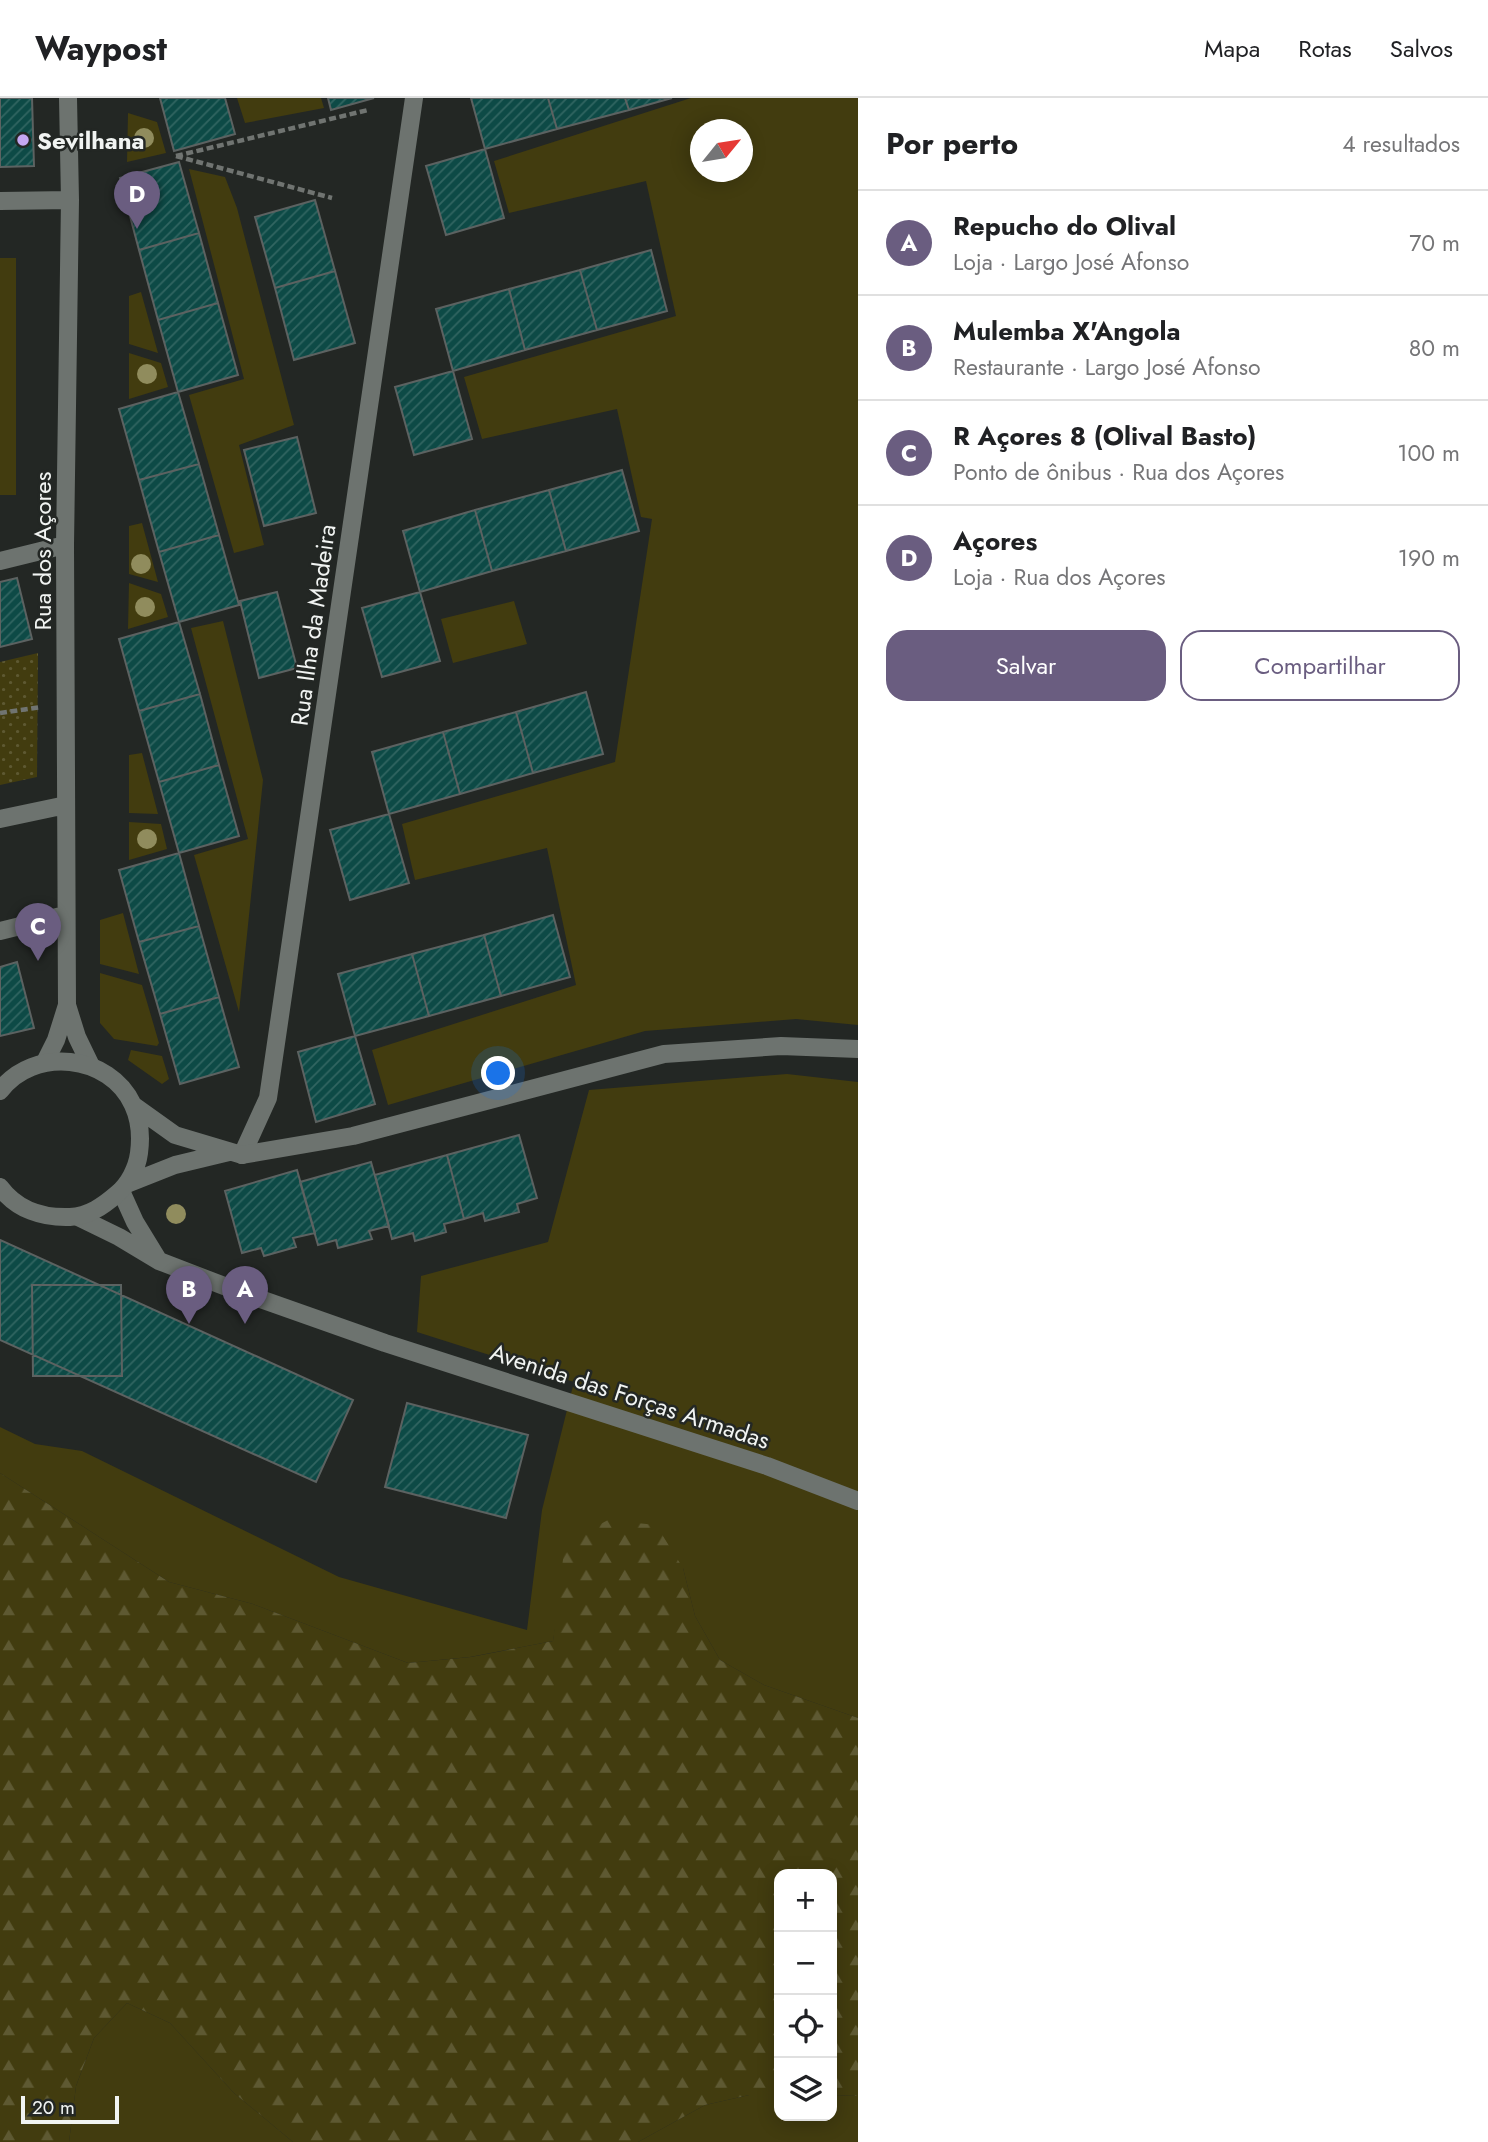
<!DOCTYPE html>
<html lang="pt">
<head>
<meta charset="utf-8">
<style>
	body { margin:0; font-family:Jost,sans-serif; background:#f2f2f2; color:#202124 }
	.controls { position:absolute; right:21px; bottom:21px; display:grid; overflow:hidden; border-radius:14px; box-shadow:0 4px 18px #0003 }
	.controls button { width:63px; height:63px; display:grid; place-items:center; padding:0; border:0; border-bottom:2px solid #e0e0e0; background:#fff; color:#202124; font:35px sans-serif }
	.compass { position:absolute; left:690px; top:21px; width:63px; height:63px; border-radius:50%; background:#fff; box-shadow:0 4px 18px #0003; rotate:60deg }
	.scale { position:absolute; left:21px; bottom:18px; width:98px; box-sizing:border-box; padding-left:7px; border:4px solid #f1f4f2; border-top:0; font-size:19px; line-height:24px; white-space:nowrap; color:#f1f4f2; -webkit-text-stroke:5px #232724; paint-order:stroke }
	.you { position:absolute; left:499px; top:976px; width:24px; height:24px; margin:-18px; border:5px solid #fff; border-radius:50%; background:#1a73e8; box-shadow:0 0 0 10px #1a73e833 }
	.badge { display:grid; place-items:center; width:46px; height:46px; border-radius:50%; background:#6a5d80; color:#fff; font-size:23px; font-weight:700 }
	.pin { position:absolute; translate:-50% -58px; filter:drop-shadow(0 2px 4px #0008) }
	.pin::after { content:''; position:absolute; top:37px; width:24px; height:21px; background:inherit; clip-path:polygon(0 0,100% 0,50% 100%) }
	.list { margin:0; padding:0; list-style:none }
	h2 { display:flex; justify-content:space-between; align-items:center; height:91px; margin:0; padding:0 28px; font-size:30px }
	h2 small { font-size:23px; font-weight:400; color:#757577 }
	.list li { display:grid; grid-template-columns:46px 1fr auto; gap:21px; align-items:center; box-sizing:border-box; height:105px; padding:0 28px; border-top:2px solid #e0e0e0 }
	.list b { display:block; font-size:26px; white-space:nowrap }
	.list p { margin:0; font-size:23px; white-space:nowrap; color:#757577 }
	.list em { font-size:23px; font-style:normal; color:#757577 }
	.actions { display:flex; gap:14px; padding:21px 28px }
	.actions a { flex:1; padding:16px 0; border:2px solid #6a5d80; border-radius:21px; text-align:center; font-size:24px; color:#6a5d80 }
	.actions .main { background:#6a5d80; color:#fff }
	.icon { flex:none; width:38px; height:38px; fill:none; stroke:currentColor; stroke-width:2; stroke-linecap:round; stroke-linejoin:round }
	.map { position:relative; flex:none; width:858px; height:2044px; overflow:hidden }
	header { display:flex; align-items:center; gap:42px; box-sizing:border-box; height:98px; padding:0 35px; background:#fff; border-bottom:2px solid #e0e0e0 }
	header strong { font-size:33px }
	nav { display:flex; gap:38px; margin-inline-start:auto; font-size:24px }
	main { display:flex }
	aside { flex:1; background:#fff }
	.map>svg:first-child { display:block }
	.grass { fill:#423c0f; fill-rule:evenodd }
	.forest { fill:url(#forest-firs) }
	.park { fill:url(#park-dots) }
	.building { fill:url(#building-hatch); stroke:#5c6261; stroke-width:2 }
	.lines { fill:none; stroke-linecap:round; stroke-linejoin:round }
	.path { stroke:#707471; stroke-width:4.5; stroke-dasharray:7 3.5; stroke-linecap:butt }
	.minor { stroke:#6d736f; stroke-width:18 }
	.tertiary { stroke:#6d736f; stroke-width:18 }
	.tree { fill:#908c5d }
	.poi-dot { fill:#c4a7f1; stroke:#232724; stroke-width:2.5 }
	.labels { text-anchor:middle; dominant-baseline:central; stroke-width:5; stroke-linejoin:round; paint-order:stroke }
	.poi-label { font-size:24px; font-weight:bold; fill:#f1f4f2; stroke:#232724; text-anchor:start }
	.street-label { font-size:24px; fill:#f1f4f2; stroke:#232724 }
</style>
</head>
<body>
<header>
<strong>Waypost</strong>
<nav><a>Mapa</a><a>Rotas</a><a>Salvos</a></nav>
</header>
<main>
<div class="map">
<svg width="858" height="2044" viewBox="0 0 858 2044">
	<defs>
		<pattern id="forest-firs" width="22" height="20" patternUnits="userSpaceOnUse" patternTransform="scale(1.75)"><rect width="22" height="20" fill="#423c0f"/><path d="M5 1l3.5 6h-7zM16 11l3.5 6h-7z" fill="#5e5932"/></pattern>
		<pattern id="park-dots" width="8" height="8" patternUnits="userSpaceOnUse" patternTransform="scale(1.75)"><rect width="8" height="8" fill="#423c0f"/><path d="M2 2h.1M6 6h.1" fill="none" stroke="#5e5932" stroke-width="1.8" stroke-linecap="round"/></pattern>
		<pattern id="building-hatch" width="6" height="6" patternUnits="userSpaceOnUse" patternTransform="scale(1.75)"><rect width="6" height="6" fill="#0d4a46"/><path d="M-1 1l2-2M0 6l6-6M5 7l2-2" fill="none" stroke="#316561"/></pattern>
	</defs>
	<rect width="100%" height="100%" fill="#232724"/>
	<path class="grass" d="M237,0H321L324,10L245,25Z
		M691,0H858V927L796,921L645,933L388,1007L372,952L576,887L547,750L415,782L402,726L615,664L652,421L641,419L617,311L482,341L464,279L676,218L646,83L509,115L494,63ZM701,32H743V74H701Z
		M128,15L157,24L166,55L127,64Z
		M189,71L225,79L237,110L294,327L239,347L264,447L234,455L189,297L244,281Z
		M0,160H16V397H0Z
		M141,194L158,255L129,246V198Z
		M129,255L161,265L168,289L129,301Z
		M142,425L158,484L129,476V428Z
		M129,485L161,496L168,519L128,531Z
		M514,503L527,546L453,565L441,521Z
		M223,523L263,682L239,914L194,757L248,741L191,530Z
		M142,655L158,716L129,715V657Z
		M129,724L161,726L167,751L129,762Z
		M123,815L139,876L100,866V822Z
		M100,875L142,887L159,945L157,948L114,941L100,925Z
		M131,952L162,958L169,981L162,986L128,962Z
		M787,976L858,984V1620L764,1587L720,1562L695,1518L683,1470L558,1513L553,1543L470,1559L408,1565L253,1506L169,1484L0,1375V1329L35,1346L82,1353L339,1479L527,1532L542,1412L574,1284L417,1234L421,1178L548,1144L589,992Z
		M127,1905L170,1925L234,1995L293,2044H69L76,1988L94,1940Z
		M749,1997H779V2018H832V1997L858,1998V2044H638L705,2007Z"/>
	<path class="forest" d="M0,1375L169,1484L253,1506L408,1565L471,1559L553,1543L565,1445L608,1422L656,1427L683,1470L695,1518L720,1562L764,1587L858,1620V1998L832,1997V1776H779V1997H749L705,2007L638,2044H293L234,1995L170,1925L127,1905L94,1940L76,1988L69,2044H0Z"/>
	<path class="park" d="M38,555L37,679L0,687V564Z"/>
	<path class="building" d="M0,0H32L34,68L0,69Z
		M160,0H225L235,36L174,53Z
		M328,0H374L331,12Z
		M471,0H548L557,31L485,51Z
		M548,0H625L629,12L557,31Z
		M625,0H672L629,12Z
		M485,51L504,120L446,137L426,68Z
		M179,64L199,135L139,152L120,80Z
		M315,102L335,173L275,190L255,119Z
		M199,135L218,205L158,222L139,152Z
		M651,152L667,213L597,232L580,172Z
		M580,172L597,232L525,252L509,191Z
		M335,173L355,245L294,262L275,190Z
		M509,191L525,252L453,273L436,211Z
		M218,205L238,277L178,294L158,222Z
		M453,273L472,341L414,357L395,289Z
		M178,294L199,366L139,382L119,311Z
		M297,339L316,415L264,428L244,352Z
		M199,366L219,437L159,454L139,382Z
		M622,372L639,433L566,453L549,392Z
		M549,392L566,453L492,473L475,412Z
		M475,412L492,473L420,494L403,433Z
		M219,437L239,507L179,524L159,454Z
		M17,480L32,541L0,549V484Z
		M277,494L297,570L259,580L240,503Z
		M420,494L440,563L382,579L362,510Z
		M179,524L200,596L139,613L119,541Z
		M586,594L603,656L533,675L516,614Z
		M200,596L219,667L159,684L139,613Z
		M516,614L533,675L460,696L443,634Z
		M443,634L460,696L389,716L372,654Z
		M219,667L239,738L179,755L159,684Z
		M389,716L409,785L350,802L330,732Z
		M179,755L199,828L139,844L119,772Z
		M553,817L570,879L501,898L484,837Z
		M199,828L219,899L160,916L139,844Z
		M484,837L501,898L429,918L412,856Z
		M412,856L429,918L355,938L338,876Z
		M17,864L34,930L0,938V869Z
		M219,899L239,969L180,986L160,916Z
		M355,938L375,1006L316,1024L298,954Z
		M519,1037L537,1100L517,1106L519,1114L485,1123L483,1115L464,1121L447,1057Z
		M447,1057L464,1121L444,1126L446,1134L415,1143L413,1135L392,1141L375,1077Z
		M371,1064L389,1128L369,1133L372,1141L338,1150L336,1142L318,1147L300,1084Z
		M297,1072L315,1135L293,1140L296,1149L264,1158L261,1150L242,1155L225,1093Z
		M0,1142L353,1302L316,1384L0,1242Z
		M32,1187H121L122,1278H33Z
		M407,1305L528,1337L506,1420L385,1389Z"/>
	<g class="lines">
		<path class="path" d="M176,58L368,12
			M176,58L332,100
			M0,615L41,609"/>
		<path class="minor" d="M68,0L70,102L65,447L67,907L77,939L91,968
			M0,103L70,102
			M0,463L65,447
			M0,721L66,707
			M0,833L65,817
			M45,964L56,942L67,907
			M242,1057L268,1000L414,0
			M121,1093L135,1124L157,1160
			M78,1119L119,1139L159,1163L232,1191L385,1245L767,1368L858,1403"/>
		<path class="tertiary" d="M0,993C33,948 110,956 133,1007C140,1022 141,1040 139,1055C137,1070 129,1086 117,1096C103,1108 89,1118 70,1119C43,1120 17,1112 0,1089
			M133,1007L175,1037L242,1057L353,1038L664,956L781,948L858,951
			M127,1086L175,1067L229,1054"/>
	</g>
	<g class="tree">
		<circle cx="144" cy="40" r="10"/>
		<circle cx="147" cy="276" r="10"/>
		<circle cx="141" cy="466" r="10"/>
		<circle cx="145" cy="509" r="10"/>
		<circle cx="147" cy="741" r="10"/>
		<circle cx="176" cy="1116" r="10"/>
	</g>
	<circle class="poi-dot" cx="23" cy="42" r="7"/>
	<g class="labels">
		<g class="poi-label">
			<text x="37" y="42">Sevilhana</text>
		</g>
		<g class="street-label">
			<text transform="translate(42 453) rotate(-90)">Rua dos Açores</text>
			<text transform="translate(313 527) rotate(-82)">Rua Ilha da Madeira</text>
			<text transform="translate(630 1298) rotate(18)">Avenida das Forças Armadas</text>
		</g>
	</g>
</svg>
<div class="controls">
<button>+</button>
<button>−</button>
<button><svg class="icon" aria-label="locate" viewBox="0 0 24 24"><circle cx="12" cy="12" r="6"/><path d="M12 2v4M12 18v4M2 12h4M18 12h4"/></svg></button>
<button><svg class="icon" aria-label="layers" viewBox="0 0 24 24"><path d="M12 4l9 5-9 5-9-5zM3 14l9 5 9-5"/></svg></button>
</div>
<svg class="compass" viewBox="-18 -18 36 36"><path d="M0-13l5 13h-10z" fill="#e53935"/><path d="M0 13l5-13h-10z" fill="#757577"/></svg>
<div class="scale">20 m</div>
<div class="you"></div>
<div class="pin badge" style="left:245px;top:1226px">A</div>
<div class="pin badge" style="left:189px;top:1226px">B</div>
<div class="pin badge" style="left:38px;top:863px">C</div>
<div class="pin badge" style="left:137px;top:131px">D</div>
</div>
<aside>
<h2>Por perto<small>4 resultados</small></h2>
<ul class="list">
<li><span class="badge">A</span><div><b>Repucho do Olival</b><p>Loja · Largo José Afonso</p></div><em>70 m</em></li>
<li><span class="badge">B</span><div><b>Mulemba X'Angola</b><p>Restaurante · Largo José Afonso</p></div><em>80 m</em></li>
<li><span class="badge">C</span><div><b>R Açores 8 (Olival Basto)</b><p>Ponto de ônibus · Rua dos Açores</p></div><em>100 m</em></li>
<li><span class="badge">D</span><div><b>Açores</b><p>Loja · Rua dos Açores</p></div><em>190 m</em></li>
</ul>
<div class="actions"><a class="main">Salvar</a><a>Compartilhar</a></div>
</aside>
</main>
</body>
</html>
